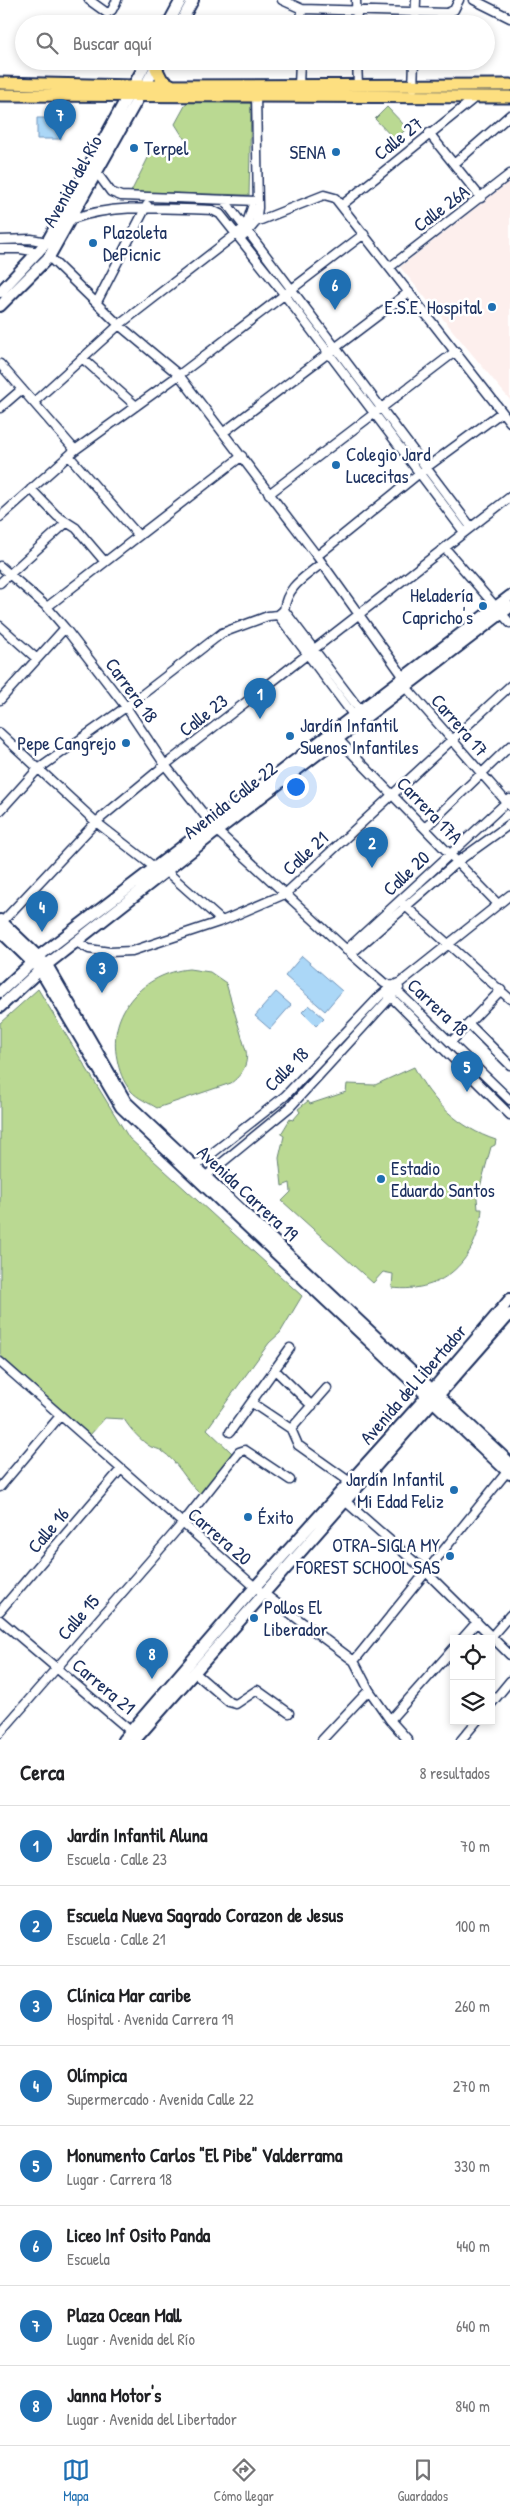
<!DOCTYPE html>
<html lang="es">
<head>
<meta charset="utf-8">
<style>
	body { margin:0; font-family:"Patrick Hand",sans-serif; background:#f2f2f2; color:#202124 }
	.controls { position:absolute; right:15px; bottom:15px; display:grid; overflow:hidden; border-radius:0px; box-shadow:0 2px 8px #0003 }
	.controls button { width:45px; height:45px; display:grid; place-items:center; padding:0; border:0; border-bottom:1px solid #e0e0e0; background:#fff; color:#202124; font:25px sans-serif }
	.you { position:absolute; left:295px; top:786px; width:18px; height:18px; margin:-12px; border:4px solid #fff; border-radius:50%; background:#1a73e8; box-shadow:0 0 0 8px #1a73e833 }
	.badge { display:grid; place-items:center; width:32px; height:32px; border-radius:50%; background:#1f6fb2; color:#fff; font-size:16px; font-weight:700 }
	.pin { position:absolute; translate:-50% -41px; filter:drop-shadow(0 1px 2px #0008) }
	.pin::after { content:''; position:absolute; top:26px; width:18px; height:15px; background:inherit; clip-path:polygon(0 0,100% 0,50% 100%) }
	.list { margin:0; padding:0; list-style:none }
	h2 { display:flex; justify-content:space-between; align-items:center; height:65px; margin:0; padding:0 20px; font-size:21px }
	h2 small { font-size:16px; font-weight:400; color:#757577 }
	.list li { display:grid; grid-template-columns:32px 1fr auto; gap:15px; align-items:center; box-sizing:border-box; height:80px; padding:0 20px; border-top:1px solid #e0e0e0 }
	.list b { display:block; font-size:19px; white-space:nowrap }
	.list p { margin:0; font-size:16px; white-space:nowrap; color:#757577 }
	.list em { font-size:16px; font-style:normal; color:#757577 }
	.icon { flex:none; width:28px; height:28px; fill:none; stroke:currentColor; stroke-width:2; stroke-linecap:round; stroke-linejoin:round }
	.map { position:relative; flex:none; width:510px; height:1740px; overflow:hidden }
	.search { position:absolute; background:#fff; box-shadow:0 2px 8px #0003; left:15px; right:15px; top:15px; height:55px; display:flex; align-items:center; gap:12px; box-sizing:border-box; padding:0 18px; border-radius:28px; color:#757577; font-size:19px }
	.sheet { height:705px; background:#fff }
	nav { display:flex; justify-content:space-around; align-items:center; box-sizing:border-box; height:70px; border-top:1px solid #e0e0e0; background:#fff; font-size:14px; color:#757577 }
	nav a { display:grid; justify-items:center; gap:2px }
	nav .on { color:#1f6fb2 }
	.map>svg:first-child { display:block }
	.built { fill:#fdefed }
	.green { fill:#bad992; stroke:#6a8478 }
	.water { fill:#abd7f7; stroke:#7194ba }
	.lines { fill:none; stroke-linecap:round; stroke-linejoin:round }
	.street-casing { stroke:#1b2f5e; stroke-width:11 }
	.secondary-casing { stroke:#1b2f5e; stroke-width:14 }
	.primary-casing { stroke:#1b2f5e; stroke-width:15 }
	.street { stroke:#fff; stroke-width:8 }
	.secondary { stroke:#fff; stroke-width:10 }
	.primary { stroke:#fddf80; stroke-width:11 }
	.poi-dot { fill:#1f6fb2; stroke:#fff; stroke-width:2 }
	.labels { text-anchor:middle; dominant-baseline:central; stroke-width:5; stroke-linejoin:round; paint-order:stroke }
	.street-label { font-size:19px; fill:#1b2f5e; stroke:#fff }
	.poi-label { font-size:19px; fill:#1b2f5e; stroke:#fff; text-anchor:start }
</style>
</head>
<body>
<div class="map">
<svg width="510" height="1740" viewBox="0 0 510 1740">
	<rect width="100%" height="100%" fill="#fff"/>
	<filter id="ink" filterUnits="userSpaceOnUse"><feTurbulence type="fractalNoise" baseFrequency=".02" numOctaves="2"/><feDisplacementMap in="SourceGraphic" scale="10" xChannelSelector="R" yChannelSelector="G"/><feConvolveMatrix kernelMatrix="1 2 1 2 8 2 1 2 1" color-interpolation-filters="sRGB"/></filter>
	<g filter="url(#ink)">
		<path class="built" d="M510,181V400L400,267Z"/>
		<path class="green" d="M187,102L251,103L249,195L131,192L151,152L169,155L187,143L175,124Z
			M387,107L407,128L395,140L375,119Z
			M189,969L210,972L226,983L246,1051C249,1064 241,1076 231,1083L157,1108C149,1103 137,1098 131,1091C123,1082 119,1070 117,1059C107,1012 144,973 189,969Z
			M38,989L129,1138L302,1296L280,1333L269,1343L207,1429L232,1453L200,1494C186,1481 178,1462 162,1451C159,1449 154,1448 151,1447C141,1441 130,1429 124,1419L105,1418L90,1435L0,1355V1023Z
			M414,1067C431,1101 459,1128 496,1140L495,1145L491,1147L477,1198L478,1209H482C478,1259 444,1294 392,1288L393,1274L383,1272L373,1283L282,1201L291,1192L290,1183L282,1186L279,1158L284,1136L281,1134L290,1119L293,1120L300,1112L298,1109L308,1101L310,1104L346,1092L347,1084L375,1085Z"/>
		<path class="water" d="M37,118H61V139H37Z
			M302,956L342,991L325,1011L285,976Z
			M276,992L291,1005L270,1029L255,1016Z
			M309,1005L324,1018L316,1026L302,1012Z"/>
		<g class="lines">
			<defs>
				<path id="street" d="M89,0L107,13L112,10L117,0
					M282,0L302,9L447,13L454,10L459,0
					M356,0L357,24
					M474,0L510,18
					M301,24L302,9
					M415,24L416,0
					M357,61L358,85
					M299,86L300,61
					M413,89L414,61
					M429,133L481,198
					M454,164L510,115
					M97,173L111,192L121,196L257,201
					M224,200L471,527
					M342,205L476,97
					M72,219C117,203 165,209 212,210L220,214L284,294L464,532
					M256,222L324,195L335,198L510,422
					M245,235L256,222L258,208L256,93
					M0,240L31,239L47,242
					M0,249H20L39,252
					M49,257L119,325L179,375L317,556L403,676L406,687L510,806
					M390,267L510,174
					M97,302L147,205
					M82,358L136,406
					M0,364L75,450
					M34,402L119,325L244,228L247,223L254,201
					M0,408L22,389
					M224,432L409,292
					M69,456L138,535
					M31,489L57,516L76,528L105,562
					M269,494L456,351
					M0,517L75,450L179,375L364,234
					M445,548L496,607
					M317,556L427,467L502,412
					M0,566L47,607L65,628L126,707L165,765L217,831L351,954L384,983L392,986L510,1100
					M0,583L67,522
					M47,607L242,456
					M284,610L363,714
					M502,614L510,623
					M278,615L357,720
					M0,626L37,659
					M0,700L65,628
					M0,733L96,822L154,867
					M338,739L498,904
					M0,811L37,770L126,707L222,633L268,616L278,615L284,610C287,586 304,578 322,563
					M425,828L510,746
					M166,871L222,921
					M403,904L510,999
					M2,922L96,822L165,765L510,497
					M76,942L89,949L110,952L132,951L222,921L285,894L510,686
					M346,950L510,799
					M351,954L457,862L510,824
					M389,995L510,1115
					M469,1024L510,1065
					M451,1042L501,990
					M191,1170L285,1096L379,997L392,986L401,982L510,895
					M201,1180L290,1107L399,988
					M0,1362L255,1587L354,1661L369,1690L390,1720L408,1740
					M275,1370L312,1406
					M252,1403L291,1429L298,1445L350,1482
					M291,1429L327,1388
					M230,1432L290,1348
					M0,1487L60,1416
					M345,1501L425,1571L510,1655
					M0,1611L121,1469
					M0,1620L134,1734
					M492,1636L510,1615
					M462,1639L477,1622
					M354,1661L510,1468
					M194,1672L229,1702L236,1704L257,1690L289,1713
					M491,1704L510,1681
					M390,1720L454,1648
					M0,1733L182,1524L239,1452L245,1450L290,1480
					M322,1740L369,1690
					M461,1740L477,1721"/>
				<path id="secondary" d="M168,24L181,0
					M180,24L193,0
					M0,292L47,242L147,61
					M0,306L49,257L159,61
					M0,920L47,965L126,1102L510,1463
					M0,931L40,970L121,1107L510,1474
					M0,992L39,956L510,596
					M0,1007L40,970L217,831L510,607
					M123,1740L255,1587L427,1396L510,1299
					M135,1740L510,1314"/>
				<path id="primary" d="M156,68L162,80L173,86
					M0,83L134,86L510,85
					M0,95L510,97"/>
			</defs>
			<use href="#street" class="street-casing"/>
			<use href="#secondary" class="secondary-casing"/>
			<use href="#primary" class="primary-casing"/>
			<use href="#street" class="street"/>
			<use href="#secondary" class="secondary"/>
			<use href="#primary" class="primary"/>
		</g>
	</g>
	<g class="poi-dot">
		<circle cx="134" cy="148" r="5"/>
		<circle cx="336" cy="152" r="5"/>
		<circle cx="93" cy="243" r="5"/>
		<circle cx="492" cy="307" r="5"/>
		<circle cx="336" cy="465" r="5"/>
		<circle cx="483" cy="606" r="5"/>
		<circle cx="290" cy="736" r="5"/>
		<circle cx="126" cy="743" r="5"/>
		<circle cx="381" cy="1179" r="5"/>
		<circle cx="454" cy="1490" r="5"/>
		<circle cx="248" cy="1517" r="5"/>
		<circle cx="450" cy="1556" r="5"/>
		<circle cx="254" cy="1618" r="5"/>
	</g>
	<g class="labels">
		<g class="street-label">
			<text transform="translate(398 138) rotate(-39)">Calle 27</text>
			<text transform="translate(72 181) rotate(-61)">Avenida del Río</text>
			<text transform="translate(441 208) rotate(-37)">Calle 26A</text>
			<text transform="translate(132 690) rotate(54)">Carrera 18</text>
			<text transform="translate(203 715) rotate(-38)">Calle 23</text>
			<text transform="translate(460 725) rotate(49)">Carrera 17</text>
			<text transform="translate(230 800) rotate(-38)">Avenida Calle 22</text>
			<text transform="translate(430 810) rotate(46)">Carrera 17A</text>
			<text transform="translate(305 853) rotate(-43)">Calle 21</text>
			<text transform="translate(406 873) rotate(-43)">Calle 20</text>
			<text transform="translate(438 1007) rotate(43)">Carrera 18</text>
			<text transform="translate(286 1069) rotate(-45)">Calle 18</text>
			<text transform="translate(248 1193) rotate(43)">Avenida Carrera 19</text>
			<text transform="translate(413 1384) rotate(-49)">Avenida del Libertador</text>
			<text transform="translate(48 1530) rotate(-50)">Calle 16</text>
			<text transform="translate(220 1536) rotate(41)">Carrera 20</text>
			<text transform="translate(78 1617) rotate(-49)">Calle 15</text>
			<text transform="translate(104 1686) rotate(40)">Carrera 21</text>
		</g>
		<g class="poi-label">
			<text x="144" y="148">Terpel</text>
			<text x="326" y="152" text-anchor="end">SENA</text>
			<text x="103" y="232">Plazoleta<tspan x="103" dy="22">DePicnic</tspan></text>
			<text x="482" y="307" text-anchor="end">E.S.E. Hospital</text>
			<text x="346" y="454">Colegio Jard<tspan x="346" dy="22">Lucecitas</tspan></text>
			<text x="473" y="595" text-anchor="end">Heladería<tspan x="473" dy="22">Capricho's</tspan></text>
			<text x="300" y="725">Jardín Infantil<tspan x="300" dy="22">Suenos Infantiles</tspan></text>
			<text x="116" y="743" text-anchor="end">Pepe Cangrejo</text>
			<text x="391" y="1168">Estadio<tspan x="391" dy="22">Eduardo Santos</tspan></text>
			<text x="444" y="1479" text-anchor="end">Jardín Infantil<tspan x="444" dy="22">Mi Edad Feliz</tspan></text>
			<text x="258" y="1517">Éxito</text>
			<text x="440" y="1545" text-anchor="end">OTRA-SIGLA MY<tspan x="440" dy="22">FOREST SCHOOL SAS</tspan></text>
			<text x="264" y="1607">Pollos El<tspan x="264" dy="22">Liberador</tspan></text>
		</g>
	</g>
</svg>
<div class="controls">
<button><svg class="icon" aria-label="locate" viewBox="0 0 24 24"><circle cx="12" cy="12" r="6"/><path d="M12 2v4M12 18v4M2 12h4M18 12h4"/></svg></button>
<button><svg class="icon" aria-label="layers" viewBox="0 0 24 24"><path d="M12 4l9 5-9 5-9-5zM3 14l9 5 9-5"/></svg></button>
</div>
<div class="you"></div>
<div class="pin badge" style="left:260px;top:719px">1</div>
<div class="pin badge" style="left:372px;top:868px">2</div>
<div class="pin badge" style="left:102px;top:993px">3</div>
<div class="pin badge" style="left:42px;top:932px">4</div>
<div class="pin badge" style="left:467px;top:1092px">5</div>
<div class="pin badge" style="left:335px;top:310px">6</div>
<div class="pin badge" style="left:60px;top:140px">7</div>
<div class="pin badge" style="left:152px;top:1679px">8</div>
<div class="search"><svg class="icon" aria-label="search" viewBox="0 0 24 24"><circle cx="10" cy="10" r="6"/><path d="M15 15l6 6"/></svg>Buscar aquí</div>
</div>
<section class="sheet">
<h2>Cerca<small>8 resultados</small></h2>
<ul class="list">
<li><span class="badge">1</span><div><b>Jardín Infantil Aluna</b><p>Escuela · Calle 23</p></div><em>70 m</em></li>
<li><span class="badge">2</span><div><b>Escuela Nueva Sagrado Corazon de Jesus</b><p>Escuela · Calle 21</p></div><em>100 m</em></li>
<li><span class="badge">3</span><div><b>Clínica Mar caribe</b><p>Hospital · Avenida Carrera 19</p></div><em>260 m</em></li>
<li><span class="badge">4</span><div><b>Olímpica</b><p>Supermercado · Avenida Calle 22</p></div><em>270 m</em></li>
<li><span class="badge">5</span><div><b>Monumento Carlos &quot;El Pibe&quot; Valderrama</b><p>Lugar · Carrera 18</p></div><em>330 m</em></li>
<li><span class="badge">6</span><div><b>Liceo Inf Osito Panda</b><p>Escuela</p></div><em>440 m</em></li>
<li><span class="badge">7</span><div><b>Plaza Ocean Mall</b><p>Lugar · Avenida del Río</p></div><em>640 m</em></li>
<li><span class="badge">8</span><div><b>Janna Motor's</b><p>Lugar · Avenida del Libertador</p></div><em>840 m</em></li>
</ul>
</section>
<nav>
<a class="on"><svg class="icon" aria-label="map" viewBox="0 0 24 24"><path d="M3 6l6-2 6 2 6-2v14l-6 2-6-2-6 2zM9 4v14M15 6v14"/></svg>Mapa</a>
<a><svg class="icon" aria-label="directions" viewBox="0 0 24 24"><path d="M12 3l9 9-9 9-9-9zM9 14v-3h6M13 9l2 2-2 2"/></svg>Cómo llegar</a>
<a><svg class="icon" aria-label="saved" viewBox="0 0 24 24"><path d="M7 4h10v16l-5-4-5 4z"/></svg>Guardados</a>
</nav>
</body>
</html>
